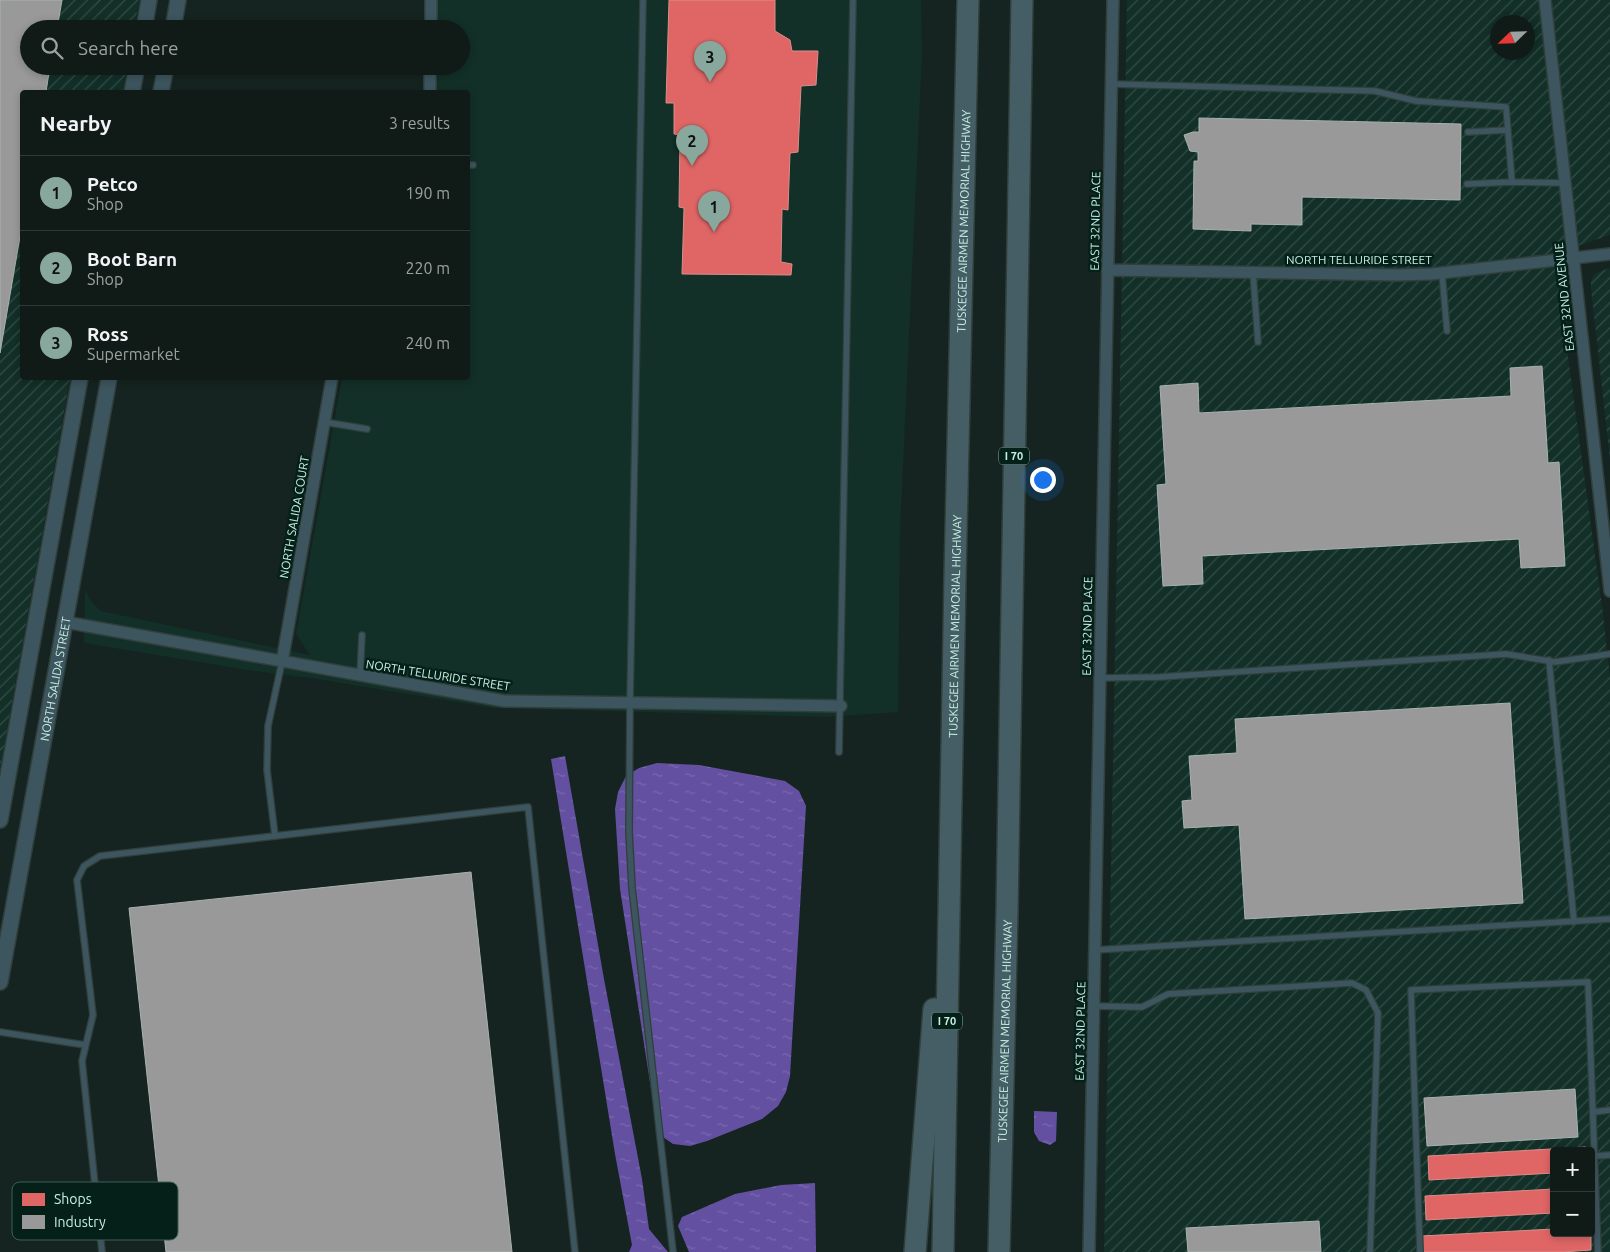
<!DOCTYPE html>
<html lang="en">
<head>
<meta charset="utf-8">
<style>
	body { margin:0; font-family:Ubuntu,sans-serif; background:#1e2825; color:#f1f3f6 }
	.controls { position:absolute; right:15px; bottom:15px; display:grid; overflow:hidden; border-radius:5px; box-shadow:0 2px 8px #0003 }
	.controls button { width:45px; height:45px; display:grid; place-items:center; padding:0; border:0; border-bottom:1px solid #303937; background:#101b18; color:#f1f3f6; font:25px sans-serif }
	.compass { position:absolute; left:1490px; top:15px; width:45px; height:45px; border-radius:50%; background:#101b18; box-shadow:0 2px 8px #0003; rotate:247deg }
	.you { position:absolute; left:1042px; top:479px; width:18px; height:18px; margin:-12px; border:4px solid #fff; border-radius:50%; background:#1a73e8; box-shadow:0 0 0 8px #1a73e833 }
	.badge { display:grid; place-items:center; width:32px; height:32px; border-radius:50%; background:#88a89e; color:#111; font-size:16px; font-weight:700 }
	.pin { position:absolute; translate:-50% -41px; filter:drop-shadow(0 1px 2px #0008) }
	.pin::after { content:''; position:absolute; top:26px; width:18px; height:15px; background:inherit; clip-path:polygon(0 0,100% 0,50% 100%) }
	.list { margin:0; padding:0; list-style:none }
	h2 { display:flex; justify-content:space-between; align-items:center; height:65px; margin:0; padding:0 20px; font-size:21px }
	h2 small { font-size:16px; font-weight:400; color:#9ca1a2 }
	.list li { display:grid; grid-template-columns:32px 1fr auto; gap:15px; align-items:center; box-sizing:border-box; height:75px; padding:0 20px; border-top:1px solid #303937 }
	.list b { display:block; font-size:19px; white-space:nowrap }
	.list p { margin:0; font-size:16px; white-space:nowrap; color:#9ca1a2 }
	.list em { font-size:16px; font-style:normal; color:#9ca1a2 }
	.icon { flex:none; width:28px; height:28px; fill:none; stroke:currentColor; stroke-width:2; stroke-linecap:round; stroke-linejoin:round }
	.map { position:relative; flex:none; width:1610px; height:1252px; overflow:hidden }
	.search { position:absolute; background:#101b18; box-shadow:0 2px 8px #0003; left:20px; top:20px; width:450px; height:55px; display:flex; align-items:center; gap:12px; box-sizing:border-box; padding:0 18px; border-radius:28px; color:#9ca1a2; font-size:19px }
	.panel { position:absolute; background:#101b18; box-shadow:0 2px 8px #0003; left:20px; top:90px; width:450px; height:290px; border-radius:5px }
	.map>svg:first-child { display:block }
	.built { fill:#122f28 }
	.industrial { fill:url(#industrial-furrows); fill-rule:evenodd }
	.water { fill:url(#water-ripples) }
	.shops { fill:#e06666; stroke:#d88f8b }
	.industry { fill:#999; stroke:#a6b3af }
	.lines { fill:none; stroke-linecap:round; stroke-linejoin:round }
	.service-casing { stroke:#303f3a; stroke-width:8 }
	.minor-casing { stroke:#303f3a; stroke-width:14 }
	.tertiary-casing { stroke:#303f3a; stroke-width:18 }
	.motorway-casing { stroke:#303f3a; stroke-width:24 }
	.service { stroke:#3d555f; stroke-width:5.5 }
	.minor { stroke:#3d555f; stroke-width:11 }
	.tertiary { stroke:#3d555f; stroke-width:15 }
	.motorway { stroke:#455e65; stroke-width:21 }
	.labels { text-anchor:middle; dominant-baseline:central; stroke-width:5; stroke-linejoin:round; paint-order:stroke }
	.shield { fill:#052019; stroke:#8cb1a6; stroke-width:1 }
	.shield-label { font-size:11px; font-weight:bold; fill:#c6efe2 }
	.street-label { font-size:12px; fill:#c6efe2; stroke:#052019 }
	.key { fill:#052019; stroke:#3f5e55; stroke-width:1 }
	.key-label { font-size:14px; fill:#c6efe2 }
</style>
</head>
<body>
<div class="map">
<svg width="1610" height="1252" viewBox="0 0 1610 1252">
	<defs>
		<pattern id="industrial-furrows" width="10" height="10" patternUnits="userSpaceOnUse" patternTransform="scale(1.25)"><rect width="10" height="10" fill="#122f28"/><path d="M-1 1l2-2M0 10L10 0M9 11l2-2" fill="none" stroke="#334d47"/></pattern>
		<pattern id="water-ripples" width="26" height="14" patternUnits="userSpaceOnUse" patternTransform="scale(1.25)"><rect width="26" height="14" fill="#6450a1"/><path d="M2 4q2-2 4 0t4 0M15 11q2-2 4 0t4 0" fill="none" stroke="#796aae"/></pattern>
	</defs>
	<rect width="100%" height="100%" fill="#152420"/>
	<path class="built" d="M438,0H921L922,53L900,532L898,712L826,717L493,708L311,678L254,671L84,643L85,590L92,602L101,611L310,655L296,634L342,378H468V92H437L438,66H461V29H438Z"/>
	<path class="industrial" d="M0,0H139L134,29H29V66H127L122,92H22V378H70L0,768Z
		M1127,0H1610V235L1554,254L1603,614L1610,677V1252H1104ZM1498,22H1528V52H1498ZM1554,1151H1591V1233H1554Z
		M1610,268V459L1591,289V281L1593,276L1598,272Z"/>
	<path class="water" d="M565,756L604,979L642,1179L649,1229L668,1252H629L632,1245L615,1154L551,759Z
		M657,763L699,765L785,781L799,791L806,806L790,1076L786,1092L778,1106L762,1119L707,1141L690,1146L673,1144L663,1137L656,1121L620,889L615,809L618,792L626,776L639,768Z
		M1034,1111L1057,1112L1056,1141L1050,1145L1039,1141L1034,1132Z
		M815,1183L816,1252H689L678,1226L682,1217L735,1194L781,1185Z"/>
	<path class="shops" d="M669,0H775V31L790,40L792,51H818L816,85L801,86L798,152L790,153L788,210L782,209L781,262L792,264L791,275L682,274L684,208L679,207L680,135L674,134V103H666Z
		M1586,1147V1151H1554V1173L1429,1180L1428,1156Z
		M1554,1189V1213L1426,1220L1425,1196Z
		M1554,1229V1233H1591V1250L1562,1252H1422L1421,1236Z"/>
	<path class="industry" d="M0,0H62L57,29H29V66H50L46,92H22V225L0,353Z
		M1199,118L1461,124L1460,200L1302,197V225L1251,224V231L1193,229L1194,161H1198V152L1190,151L1184,135L1193,132H1199Z
		M1542,366L1548,463L1559,462L1565,566L1521,568L1519,539L1202,556L1203,584L1163,586L1157,485L1166,484L1160,386L1198,383L1199,413L1511,396L1510,368Z
		M1510,703L1523,903L1245,919L1239,825L1184,828L1182,801L1192,800L1189,756L1237,753L1235,719Z
		M471,872L512,1252H166L129,908Z
		M1575,1089L1578,1137L1427,1146L1424,1098Z
		M1319,1221L1321,1252H1188L1186,1228Z"/>
	<g class="lines">
		<defs>
			<path id="service" d="M643,0L630,703L629,832L632,888L673,1252
				M1111,84L1375,91L1416,101L1506,107L1512,182L1565,183
				M1468,132L1508,130
				M468,165H473
				M1467,184L1512,182
				M1253,273L1258,342
				M1442,273L1447,331
				M324,422L367,429
				M1549,660L1574,922
				M360,676L362,635
				M1100,678L1160,677L1506,654L1555,662L1610,654
				M839,752L853,0
				M275,836L267,770L268,726L282,662
				M1095,950L1610,919
				M1094,1006L1142,1007L1168,994L1352,983L1366,990L1378,1013L1370,1252
				M0,1032L85,1045
				M1593,1112L1610,1110
				M1595,1156L1610,1155
				M102,1252L82,1061L93,1015L77,880L84,866L100,856L528,807L575,1252
				M1420,1252L1411,990L1588,982L1598,1252"/>
			<path id="minor" d="M1545,0L1610,591
				M431,29V0
				M430,92V66
				M1107,270L1397,275L1432,274L1610,254
				M65,622L504,701L841,706
				M282,662L332,378
				M1089,1252L1113,0"/>
			<g id="tertiary">
				<path d="M144,29L149,0"/>
				<path d="M173,29L178,0"/>
				<path d="M132,92L137,66"/>
				<path d="M161,92L166,66"/>
				<path d="M0,820L80,378"/>
				<path id="s1" d="M0,982L109,378"/>
			</g>
			<g id="motorway">
				<path d="M915,1252L934,1009"/>
				<path id="s2" d="M943,1252L955,577L968,0"/>
				<path id="s3" d="M999,1252L1007,912L1022,0"/>
			</g>
		</defs>
		<use href="#service" class="service-casing"/>
		<use href="#minor" class="minor-casing"/>
		<use href="#tertiary" class="tertiary-casing"/>
		<use href="#motorway" class="motorway-casing"/>
		<use href="#service" class="service"/>
		<use href="#minor" class="minor"/>
		<use href="#tertiary" class="tertiary"/>
		<use href="#motorway" class="motorway"/>
	</g>
	<g class="labels">
		<g class="shield">
			<rect x="999" y="447.5" width="30" height="17" rx="4"/>
			<rect x="932" y="1012.5" width="30" height="17" rx="4"/>
		</g>
		<g class="shield-label">
			<text x="1014" y="456">I 70</text>
			<text x="947" y="1021">I 70</text>
		</g>
		<g class="street-label">
			<text stroke="none"><textPath href="#s2" startOffset="1031">TUSKEGEE AIRMEN MEMORIAL HIGHWAY</textPath></text>
			<text transform="translate(1095 221) rotate(-89)">EAST 32ND PLACE</text>
			<text x="1359" y="259">NORTH TELLURIDE STREET</text>
			<text transform="translate(1564 297) rotate(-96)">EAST 32ND AVENUE</text>
			<text transform="translate(294 517) rotate(-80)">NORTH SALIDA COURT</text>
			<text stroke="none"><textPath href="#s2" startOffset="626">TUSKEGEE AIRMEN MEMORIAL HIGHWAY</textPath></text>
			<text transform="translate(1087 626) rotate(-89)">EAST 32ND PLACE</text>
			<text transform="translate(438 675) rotate(9)">NORTH TELLURIDE STREET</text>
			<text stroke="none"><textPath href="#s1" startOffset="308">NORTH SALIDA STREET</textPath></text>
			<text stroke="none"><textPath href="#s3" startOffset="221">TUSKEGEE AIRMEN MEMORIAL HIGHWAY</textPath></text>
			<text transform="translate(1080 1031) rotate(-89)">EAST 32ND PLACE</text>
		</g>
	</g>
	<rect x="12" y="1182" width="166" height="58" rx="8" class="key"/>
	<rect x="22" y="1193" width="23" height="13" fill="#e06666"/>
	<rect x="22" y="1215" width="23" height="14" fill="#999"/>
	<g class="key-label">
		<text x="54" y="1204">Shops</text>
		<text x="54" y="1227">Industry</text>
	</g>
</svg>
<div class="controls">
<button>+</button>
<button>−</button>
</div>
<svg class="compass" viewBox="-18 -18 36 36"><path d="M0-13l5 13h-10z" fill="#e53935"/><path d="M0 13l5-13h-10z" fill="#9ca1a2"/></svg>
<div class="you"></div>
<div class="pin badge" style="left:714px;top:232px">1</div>
<div class="pin badge" style="left:692px;top:166px">2</div>
<div class="pin badge" style="left:710px;top:82px">3</div>
<div class="search"><svg class="icon" aria-label="search" viewBox="0 0 24 24"><circle cx="10" cy="10" r="6"/><path d="M15 15l6 6"/></svg>Search here</div>
<section class="panel">
<h2>Nearby<small>3 results</small></h2>
<ul class="list">
<li><span class="badge">1</span><div><b>Petco</b><p>Shop</p></div><em>190 m</em></li>
<li><span class="badge">2</span><div><b>Boot Barn</b><p>Shop</p></div><em>220 m</em></li>
<li><span class="badge">3</span><div><b>Ross</b><p>Supermarket</p></div><em>240 m</em></li>
</ul>
</section>
</div>
</body>
</html>
